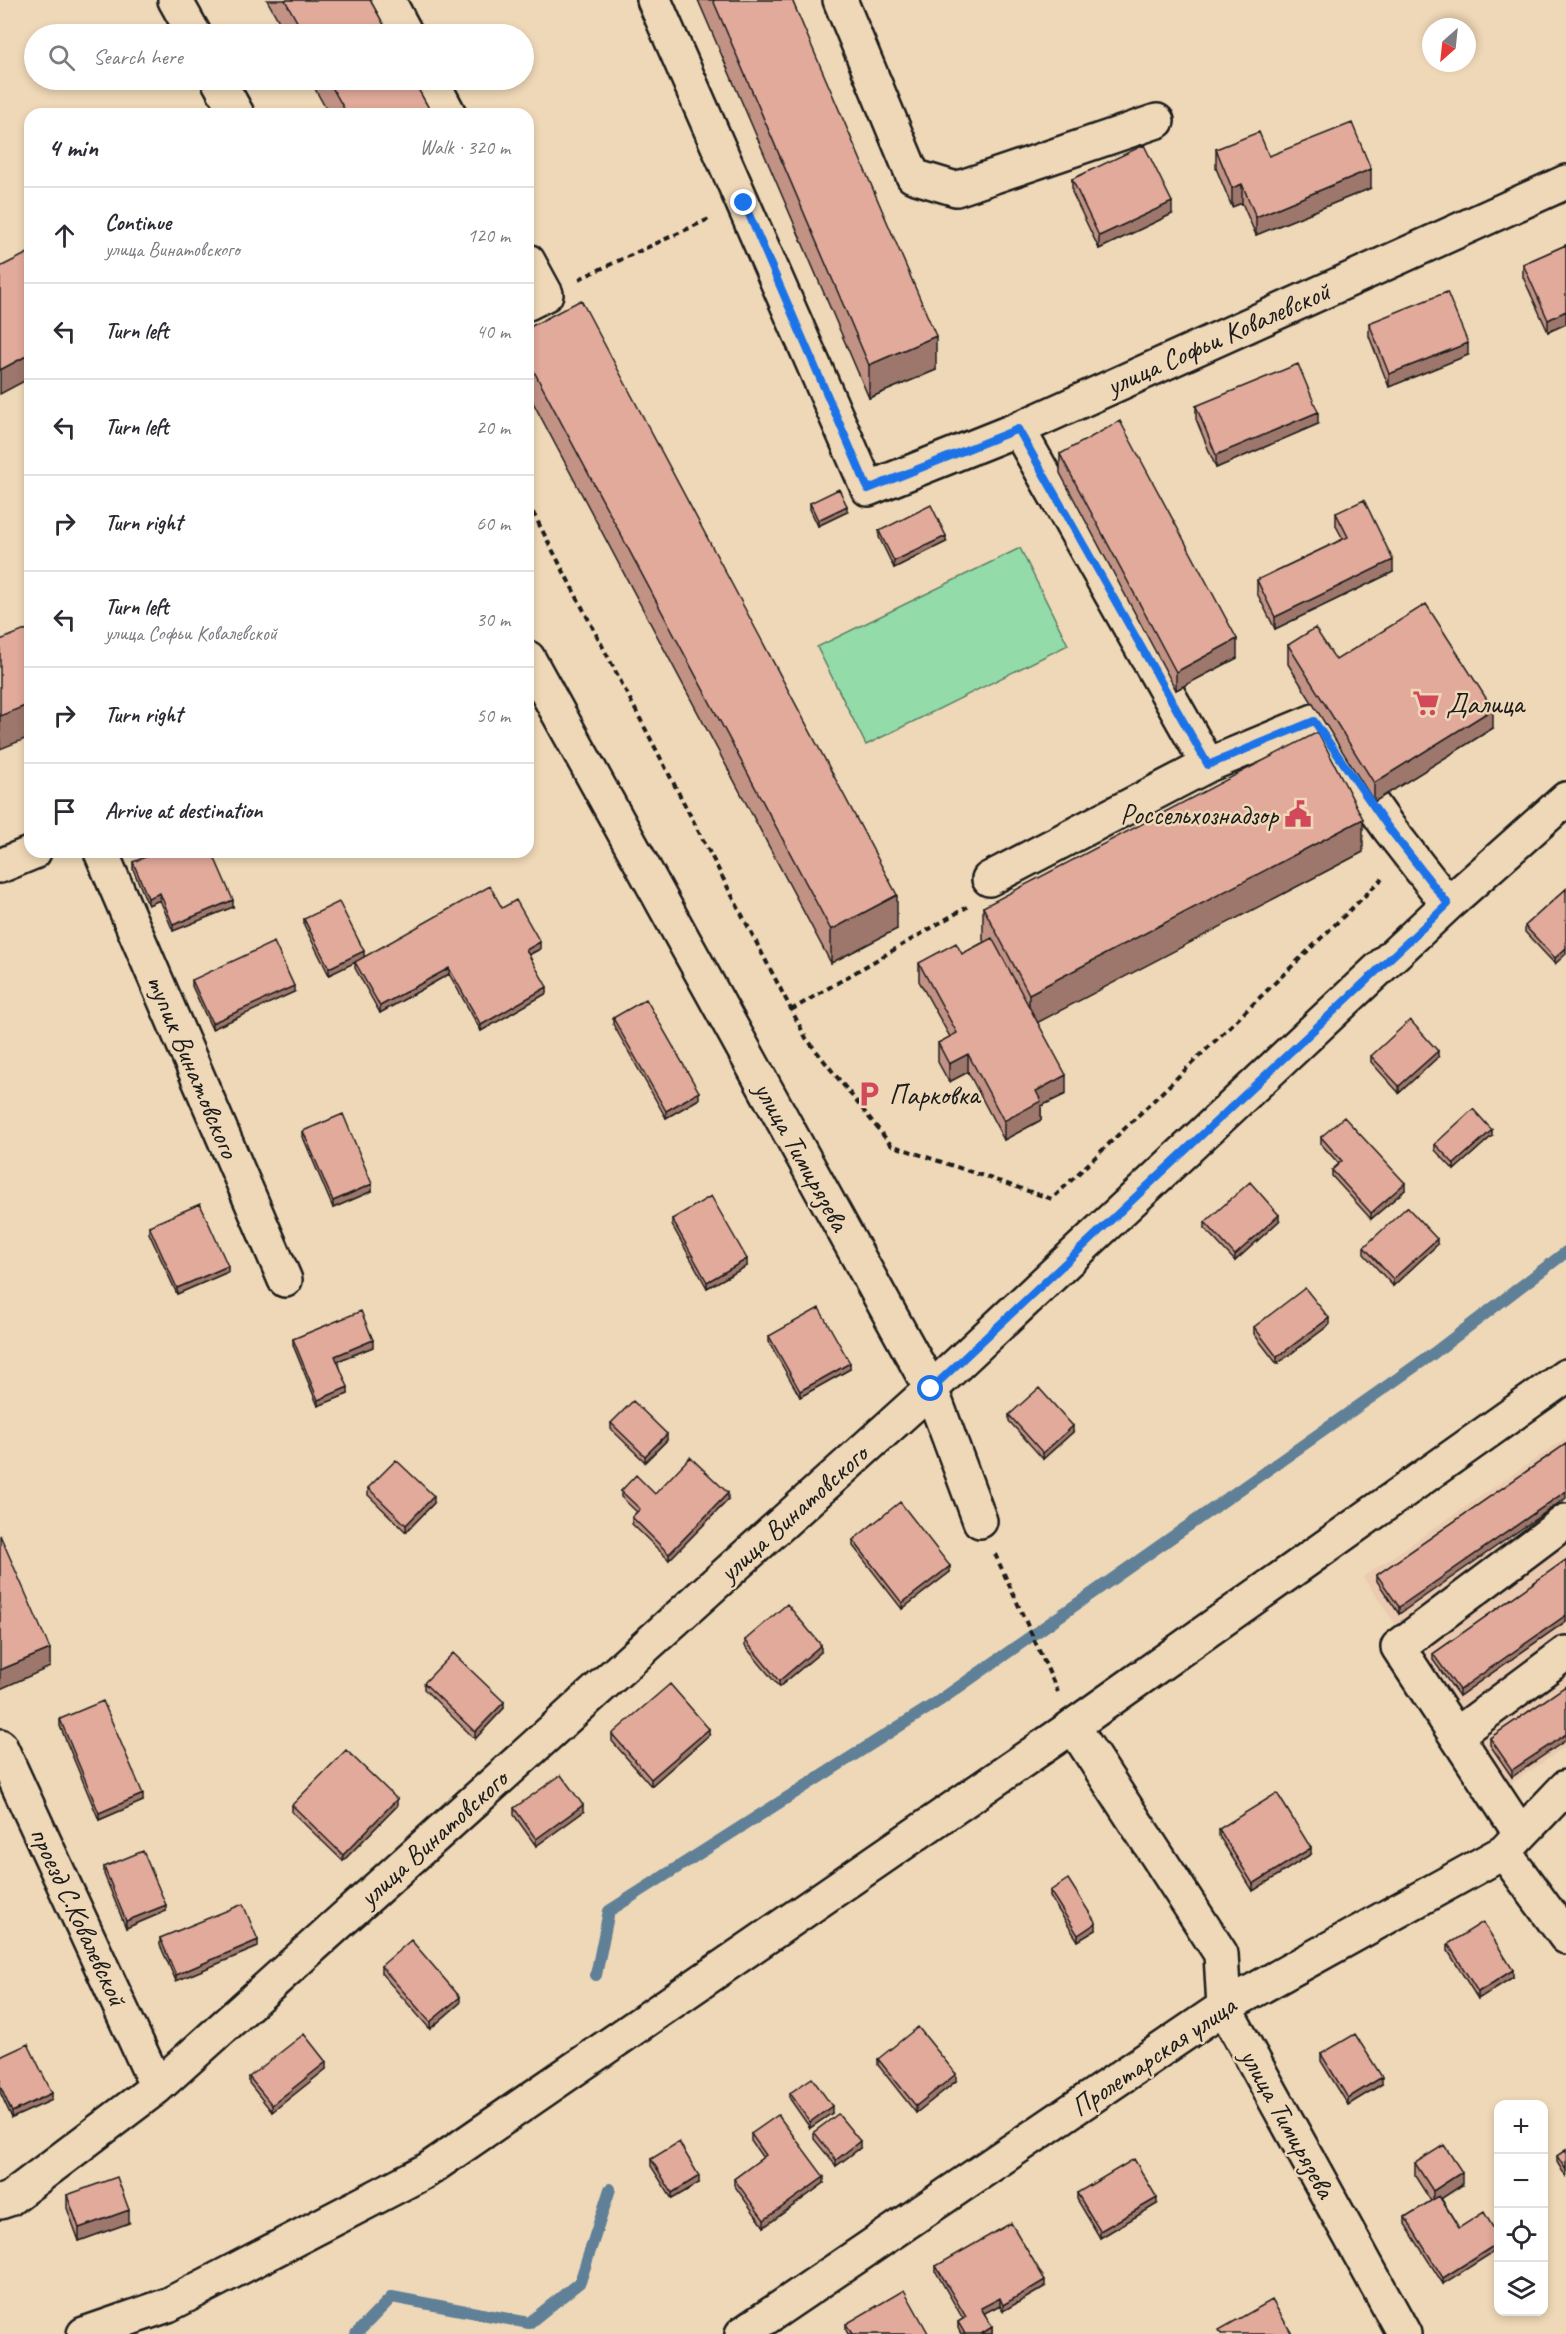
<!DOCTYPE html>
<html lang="en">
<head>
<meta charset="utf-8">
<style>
	body { margin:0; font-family:Caveat,sans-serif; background:#f7f7f7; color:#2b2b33 }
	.controls { position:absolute; right:18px; bottom:18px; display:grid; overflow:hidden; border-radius:12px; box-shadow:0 3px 9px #0003 }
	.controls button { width:54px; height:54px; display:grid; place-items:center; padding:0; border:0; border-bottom:2px solid #e1e1e2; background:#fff; color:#2b2b33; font:30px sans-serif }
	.compass { position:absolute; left:1422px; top:18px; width:54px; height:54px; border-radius:50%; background:#fff; box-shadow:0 3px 9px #0003; rotate:207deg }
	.stop { position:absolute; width:18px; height:18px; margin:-14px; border:4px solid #1a73e8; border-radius:50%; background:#fff }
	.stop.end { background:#1a73e8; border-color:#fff; box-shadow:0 2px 6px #0008 }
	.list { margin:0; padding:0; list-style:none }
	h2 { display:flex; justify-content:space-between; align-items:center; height:78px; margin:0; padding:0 24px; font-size:26px }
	h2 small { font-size:20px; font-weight:400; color:#7c7c81 }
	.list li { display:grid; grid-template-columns:39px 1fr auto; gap:18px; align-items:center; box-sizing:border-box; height:96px; padding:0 24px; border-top:2px solid #e1e1e2 }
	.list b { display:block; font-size:22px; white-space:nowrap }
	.list p { margin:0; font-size:20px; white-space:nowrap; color:#7c7c81 }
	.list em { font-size:20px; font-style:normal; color:#7c7c81 }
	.icon { flex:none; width:33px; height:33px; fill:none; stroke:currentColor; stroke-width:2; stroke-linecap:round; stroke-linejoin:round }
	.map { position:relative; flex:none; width:1566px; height:2334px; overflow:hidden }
	.search { position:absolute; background:#fff; box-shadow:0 3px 9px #0003; left:24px; top:24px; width:510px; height:66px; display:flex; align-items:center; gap:15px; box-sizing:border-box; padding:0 21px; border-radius:33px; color:#7c7c81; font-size:22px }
	.panel { position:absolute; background:#fff; box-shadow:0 3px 9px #0003; left:24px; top:108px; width:510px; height:750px; border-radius:18px }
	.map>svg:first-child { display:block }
	.built { fill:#ebcaaf }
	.green { fill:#94dbaa; stroke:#587c63; stroke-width:1.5 }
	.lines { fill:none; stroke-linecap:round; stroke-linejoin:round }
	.stream { stroke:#5f8097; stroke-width:12 }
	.minor-casing { stroke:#1c1c1c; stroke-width:38 }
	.major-casing { stroke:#1c1c1c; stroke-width:38 }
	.path { stroke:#1c1c1c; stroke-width:4; stroke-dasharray:6 4.5; stroke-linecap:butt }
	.minor { stroke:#efd8b7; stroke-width:33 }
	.major { stroke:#efd8b7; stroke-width:33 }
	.wall { fill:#c29285; stroke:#1c1c1c; stroke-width:1.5 }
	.shaded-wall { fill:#9e776c; stroke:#1c1c1c; stroke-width:1.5 }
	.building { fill:#e2aa9b; stroke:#1c1c1c; stroke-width:1.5 }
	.route { stroke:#1a73e8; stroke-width:8 }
	.labels { text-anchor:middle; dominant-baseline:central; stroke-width:5; stroke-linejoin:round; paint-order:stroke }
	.street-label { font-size:28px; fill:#1c1c1c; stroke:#efd8b7 }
	.poi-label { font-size:28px; fill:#1c1c1c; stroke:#efd8b7; text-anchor:start }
</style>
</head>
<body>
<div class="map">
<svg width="1566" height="2334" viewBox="0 0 1566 2334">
	<rect width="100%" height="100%" fill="#efd8b7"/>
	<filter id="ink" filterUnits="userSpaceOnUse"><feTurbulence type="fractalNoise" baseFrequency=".0167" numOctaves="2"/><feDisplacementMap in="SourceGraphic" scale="12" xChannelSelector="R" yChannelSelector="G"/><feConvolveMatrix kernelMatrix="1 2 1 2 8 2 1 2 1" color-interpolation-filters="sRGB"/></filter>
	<g filter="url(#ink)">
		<path class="built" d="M1566,1438V1746L1507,1787L1363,1577Z"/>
		<path class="green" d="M1020,548L1068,645L866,745L817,647Z"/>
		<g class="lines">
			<path class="stream" d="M596,1975L609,1911L939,1701L1434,1353L1566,1252
				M356,2334L392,2297L529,2323L580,2282L610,2189"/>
			<defs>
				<path id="minor" d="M175,0L194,34
					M388,0L406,34
					M654,0L868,489L1018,429L1566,182
					M840,0L913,176L956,189L1157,121
					M218,80L237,114
					M431,80L449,114
					M528,261L546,294L528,303
					M1018,429L1208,765
					M528,658L931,1389L980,1521
					M101,852L285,1280
					M0,866L34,852
					M989,879L1208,765L1314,721L1388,827L1448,904
					M1073,1726L1221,1954L1224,2007L1404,2334
					M1456,1735L1566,1653
					M0,1746L157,2087
					M1520,1833L1398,1647L1566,1521
					M1504,1852L1566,1937
					M0,2202L9,2199L157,2087L931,1389L1448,904L1566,799
					M742,2334L1224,2007L1504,1852L1566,1787"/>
				<path id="major" d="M84,2334L168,2305L426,2171L1073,1726L1566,1376"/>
			</defs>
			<use href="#minor" class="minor-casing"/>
			<use href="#major" class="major-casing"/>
			<path class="path" d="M579,279L709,219
				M528,503L806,1038L891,1145L1052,1199L1382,879
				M791,1010L967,907
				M995,1554L1058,1692"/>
			<use href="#minor" class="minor"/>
			<use href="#major" class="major"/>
		</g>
		<path class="wall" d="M267,0H370L389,34H286Z
			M698,0H792L936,370L869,398Z
			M310,80H413L432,114H329Z
			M1216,149L1269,156L1371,188L1256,235L1242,203L1232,207L1216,168Z
			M1072,179L1172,214L1099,249L1072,192Z
			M1566,245V324L1548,332L1523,277V264Z
			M1369,323L1468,355L1389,387L1369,336Z
			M528,328L897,929L831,963L528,393Z
			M1196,406L1318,424L1216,468L1196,419Z
			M1060,454L1237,658L1176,690L1060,473Z
			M810,503L847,512L818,526L810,509Z
			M1336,513L1393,572L1275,629L1257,593V580L1343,539L1336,526Z
			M879,531L946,542L894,568L879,537Z
			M1288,645L1336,660L1493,728L1374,802L1288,664Z
			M1363,852L1037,1022L1066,1094L1041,1106V1120L1004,1140L968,1072L949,1082L938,1062V1043L950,1037L919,981V963L962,954L984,942L983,940V907Z
			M133,862L233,907L173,931L160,900L148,905L133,869Z
			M1566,889L1555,964L1525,932V926Z
			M502,908L540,949L529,955L547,993L481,1031L449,974L380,1013L355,968V962L329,975L304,925V919L364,957Z
			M192,980L294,992L212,1029L192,986Z
			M613,1018L699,1099L666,1118L613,1024Z
			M1371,1056L1438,1057L1399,1093L1371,1062Z
			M303,1131L372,1191L333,1208L303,1137Z
			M1492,1136L1454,1170L1435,1150V1144Z
			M1321,1137L1405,1190L1371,1219L1332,1176V1170L1339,1164L1321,1144Z
			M672,1219L747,1266L707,1288L672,1225Z
			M1279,1221L1235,1261L1205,1229V1222Z
			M149,1226L228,1272L177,1294L149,1233Z
			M1437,1245L1393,1286L1364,1254V1247Z
			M1329,1325L1277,1364L1254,1334V1327Z
			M769,1336L850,1369L800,1397L769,1342Z
			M293,1339L373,1347L338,1361L348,1394L318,1406L293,1345Z
			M1009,1415L1073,1432L1043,1459L1009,1421Z
			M611,1423L667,1440L645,1462L611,1429Z
			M1566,1444L1399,1614L1377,1581V1575Z
			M368,1488L434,1503L406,1532L368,1495Z
			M621,1491L655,1494L728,1500L669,1560L632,1524V1517L637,1512L621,1497Z
			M853,1540L950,1572L902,1609L853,1546Z
			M1566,1560V1621L1459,1696L1433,1660V1654Z
			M745,1640L821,1652L779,1687L745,1646Z
			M424,1683L504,1708L475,1739L424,1689Z
			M1566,1686L1512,1777L1490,1745V1738Z
			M60,1719L143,1801L99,1820L60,1726Z
			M612,1734L709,1735L651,1786L612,1741Z
			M292,1805L397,1806L343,1861L292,1812Z
			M514,1808L583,1812L536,1846L514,1815Z
			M1219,1829L1311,1854L1253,1891L1219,1836Z
			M104,1867L166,1911L126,1928L104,1874Z
			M1050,1891L1096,1930L1078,1941L1050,1897Z
			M160,1938L258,1947L176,1981L160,1945Z
			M1448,1944L1513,1977L1478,1999L1448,1951Z
			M381,1966L460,2003L430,2029L381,1973Z
			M1321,2054L1382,2084L1348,2105L1321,2061Z
			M0,2057L52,2100L12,2118L0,2092Z
			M878,2059L956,2081L916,2113L878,2065Z
			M326,2069L272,2112L249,2083V2077Z
			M790,2093L832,2113L810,2128L790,2099Z
			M814,2132L860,2148L836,2166L814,2139Z
			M751,2134L824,2183L764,2227L734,2185V2179L763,2158L751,2141Z
			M1566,2150V2177L1557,2162V2156Z
			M651,2159L699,2183L672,2199L651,2166Z
			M1415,2163L1462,2185L1441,2198L1459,2228L1443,2284L1405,2224V2217L1431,2201L1415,2176Z
			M1077,2193L1157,2204L1100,2238L1077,2199Z
			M67,2195L129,2223L79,2241L67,2208Z
			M936,2266L1045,2287L1003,2311L1000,2305L984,2313L992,2327V2334H961L958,2328V2322L963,2319L936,2272Z
			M846,2324L928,2334H848L846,2330Z"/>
		<path class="shaded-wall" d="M1371,169V188L1256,235V217Z
			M1242,184V203L1232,207V188Z
			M1172,202V214L1099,249V236Z
			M1566,311V324L1548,332V320Z
			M936,336V370L869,398V365Z
			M1468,343V355L1389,387V374Z
			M30,354V378L0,394V370Z
			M1318,412V424L1216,468V455Z
			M847,506V512L818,526V520Z
			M946,536V542L894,568V561Z
			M1393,560V572L1275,629V617Z
			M1237,639V658L1176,690V672Z
			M30,704V737L0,749V716Z
			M1493,709V728L1374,802V783Z
			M1363,819V852L1029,1027V994Z
			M160,893V900L148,905V898Z
			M897,895V929L831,963V930Z
			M233,900V907L173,931V925Z
			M540,942V949L526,956V950Z
			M1566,948V954L1555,964V958Z
			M364,951V958L329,975V968Z
			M449,968V974L380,1013V1006Z
			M294,986V992L212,1029V1023Z
			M547,987V993L481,1031V1025Z
			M1438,1051V1057L1399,1093V1086Z
			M968,1054V1072L949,1082V1064Z
			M1066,1075V1094L1041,1106V1120L1004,1140V1121L1036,1091Z
			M699,1092V1099L666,1118V1111Z
			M1492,1130V1136L1454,1170V1164Z
			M1405,1183V1190L1371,1219V1213Z
			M372,1184V1191L333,1208V1201Z
			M1279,1215V1221L1235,1261V1255Z
			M1437,1239V1245L1393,1286V1279Z
			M747,1259V1266L707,1288V1282Z
			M228,1266V1272L177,1294V1288Z
			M1329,1318V1325L1277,1364V1357Z
			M373,1340V1347L335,1362V1356Z
			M850,1363V1369L800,1397V1391Z
			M348,1387V1394L318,1406V1400Z
			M1073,1426V1432L1043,1459V1453Z
			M667,1434V1440L645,1462V1456Z
			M1566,1491V1498L1399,1614V1607Z
			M728,1493V1500L669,1560V1554Z
			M434,1496V1503L406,1532V1525Z
			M950,1566V1572L902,1609V1603Z
			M1566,1615V1621L1459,1696V1690Z
			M821,1645V1652L779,1687V1681Z
			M50,1649V1667L0,1689V1670Z
			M504,1702V1708L475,1739V1732Z
			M709,1729V1735L651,1786V1779Z
			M1566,1734V1740L1512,1777V1770Z
			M143,1794V1801L99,1820V1813Z
			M397,1799V1806L343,1861V1855Z
			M583,1805V1812L536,1846V1839Z
			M1311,1848V1854L1253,1891V1884Z
			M166,1905V1911L126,1928V1921Z
			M1096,1923V1930L1078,1941V1935Z
			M258,1940V1947L176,1981V1975Z
			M1513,1970V1977L1478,1999V1992Z
			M460,1997V2003L430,2029V2022Z
			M326,2062V2069L272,2112V2105Z
			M956,2074V2081L916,2113V2106Z
			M1382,2077V2084L1348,2105V2098Z
			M52,2093V2100L12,2118V2112Z
			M832,2106V2113L810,2128V2122Z
			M860,2141V2148L836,2166V2160Z
			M1462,2172V2185L1433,2204V2191Z
			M699,2176V2183L672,2199V2193Z
			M824,2177V2183L764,2227V2220Z
			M1157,2198V2204L1100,2238V2231Z
			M129,2210V2223L79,2241V2228Z
			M1498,2243V2249L1443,2284V2278Z
			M1045,2280V2287L1003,2311V2305Z
			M1000,2298V2305L981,2315V2308Z
			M992,2327V2334H981Z"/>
		<path class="building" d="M285,0H370L389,34H304Z
			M713,0H792L936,336L869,365Z
			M328,80H413L432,114H347Z
			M1352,123L1371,169L1256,217L1242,184L1232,188L1216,149L1259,132L1269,156Z
			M1144,145L1172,202L1099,236L1072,179Z
			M1566,245V311L1548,320L1523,264Z
			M30,252V354L0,370V267Z
			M1447,292L1468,343L1389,374L1369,323Z
			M581,300L897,895L831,930L528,360V328Z
			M1298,364L1318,412L1216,455L1196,406Z
			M1120,421L1237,639L1176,672L1060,454Z
			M839,489L847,506L818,520L810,503Z
			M1364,500L1393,560L1275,617L1257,580L1348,537L1336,513Z
			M931,505L946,536L894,561L879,531Z
			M1426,604L1493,709L1374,783L1288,645L1315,628L1336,660Z
			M30,628V704L0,716V640Z
			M1318,732L1363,819L1029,994L983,907Z
			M158,852H212L233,900L173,925L160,893L148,898L133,862Z
			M490,886L502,908L516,900L540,942L526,950L547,987L481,1025L449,968L380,1006L355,962Z
			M1566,889V948L1555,958L1525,926Z
			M339,902L364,951L329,968L304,919Z
			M992,938L1066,1075L1036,1091L1041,1101L1004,1121L968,1054L949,1064L938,1043L957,1033L919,963L956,943L962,954Z
			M274,942L294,986L212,1023L192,980Z
			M646,999L699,1092L666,1111L613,1018Z
			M1410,1020L1438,1051L1399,1086L1371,1056Z
			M1473,1109L1492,1130L1454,1164L1435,1144Z
			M343,1114L372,1184L333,1201L303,1131Z
			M1344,1117L1405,1183L1371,1213L1332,1170L1342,1161L1321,1137Z
			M1250,1182L1279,1215L1235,1255L1205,1222Z
			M711,1196L747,1259L707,1282L672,1219Z
			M200,1204L228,1266L177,1288L149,1226Z
			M1407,1207L1437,1239L1393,1279L1364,1247Z
			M1305,1288L1329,1318L1277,1357L1254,1327Z
			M819,1308L850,1363L800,1391L769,1336Z
			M361,1311L373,1340L335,1356L348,1387L318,1400L293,1339Z
			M1039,1388L1073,1426L1043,1453L1009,1415Z
			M633,1401L667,1434L645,1456L611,1423Z
			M1566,1444V1491L1399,1607L1377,1575Z
			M690,1457L728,1493L669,1554L632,1517L640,1509L621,1491L636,1475L655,1494Z
			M396,1460L434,1496L406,1525L368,1488Z
			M900,1502L950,1566L902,1603L853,1540Z
			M0,1535L50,1649L0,1670Z
			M1566,1560V1615L1459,1690L1433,1654Z
			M787,1604L821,1645L779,1681L745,1640Z
			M453,1653L504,1702L475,1732L424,1683Z
			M670,1684L709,1729L651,1779L612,1734Z
			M1566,1686V1734L1512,1770L1490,1738Z
			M103,1701L143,1794L99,1813L60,1719Z
			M346,1750L397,1799L343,1855L292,1805Z
			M561,1775L583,1805L536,1839L514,1808Z
			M1277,1793L1311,1848L1253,1884L1219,1829Z
			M143,1851L166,1905L126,1921L104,1867Z
			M1068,1879L1096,1923L1078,1935L1050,1891Z
			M243,1904L258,1940L176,1975L160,1938Z
			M1483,1922L1513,1970L1478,1992L1448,1944Z
			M411,1940L460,1997L430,2022L381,1966Z
			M918,2027L956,2074L916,2106L878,2059Z
			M304,2034L326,2062L272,2105L249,2077Z
			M1355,2034L1382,2077L1348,2098L1321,2054Z
			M28,2044L52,2093L12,2112L0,2086V2057Z
			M812,2078L832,2106L810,2122L790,2093Z
			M838,2114L860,2141L836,2160L814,2132Z
			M778,2115L824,2177L764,2220L734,2179L766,2155L751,2134Z
			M679,2142L699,2176L672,2193L651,2159Z
			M1444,2145L1462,2172L1433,2191L1415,2163Z
			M1566,2150V2170L1557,2156Z
			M1134,2159L1157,2198L1100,2231L1077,2193Z
			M117,2177L129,2210L79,2228L67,2195Z
			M1439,2196L1459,2228L1484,2212L1498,2236V2243L1443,2278L1405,2217Z
			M1011,2223L1045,2280L1003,2305L1000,2298L981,2308L992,2327L981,2334H965L958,2322L966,2317L936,2266Z
			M904,2290L928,2333L926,2334H852L846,2324Z
			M1272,2300L1292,2334H1221L1219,2330Z"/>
	</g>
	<g class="lines" filter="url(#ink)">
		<path class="route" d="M744,203L868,489L1018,429L1208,765L1314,721L1388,827L1448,904L931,1389"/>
	</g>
	<defs>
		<symbol id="supermarket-bare" viewBox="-9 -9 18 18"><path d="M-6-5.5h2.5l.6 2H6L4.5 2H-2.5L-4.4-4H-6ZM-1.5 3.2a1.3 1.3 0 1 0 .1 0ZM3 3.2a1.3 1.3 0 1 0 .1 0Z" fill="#d1495b" stroke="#efd8b7" stroke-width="2.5" paint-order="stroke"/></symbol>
		<symbol id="civic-bare" viewBox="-9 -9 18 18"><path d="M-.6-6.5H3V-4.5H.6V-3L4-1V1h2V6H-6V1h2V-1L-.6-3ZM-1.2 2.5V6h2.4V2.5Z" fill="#d1495b" stroke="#efd8b7" stroke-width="2.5" paint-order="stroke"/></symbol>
		<symbol id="parking-bare" viewBox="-9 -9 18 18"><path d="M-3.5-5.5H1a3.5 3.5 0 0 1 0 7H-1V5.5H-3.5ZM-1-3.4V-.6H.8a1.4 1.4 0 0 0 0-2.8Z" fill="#d1495b" stroke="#efd8b7" stroke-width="2.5" paint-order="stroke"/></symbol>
	</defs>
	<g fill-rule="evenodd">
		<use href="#supermarket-bare" x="1407" y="684" width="38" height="38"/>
		<use href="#civic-bare" x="1279" y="795" width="38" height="38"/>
		<use href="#parking-bare" x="850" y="1075" width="38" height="38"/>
	</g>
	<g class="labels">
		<g class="street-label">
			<text transform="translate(1218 338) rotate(-24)">улица Софьи Ковалевской</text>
			<text transform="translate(193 1066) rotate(67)">тупик Винатовского</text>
			<text transform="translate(802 1156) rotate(61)">улица Тимирязева</text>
			<text transform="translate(793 1513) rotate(-42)">улица Винатовского</text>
			<text transform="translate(433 1838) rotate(-42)">улица Винатовского</text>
			<text transform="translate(79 1916) rotate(65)">проезд С.Ковалевской</text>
			<text transform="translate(1153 2056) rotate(-34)">Пролетарская улица</text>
			<text transform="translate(1288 2123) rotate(61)">улица Тимирязева</text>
		</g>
		<g class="poi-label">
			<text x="1446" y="703">Далица</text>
			<text x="1278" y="814" text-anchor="end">Россельхознадзор</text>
			<text x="889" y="1094">Парковка</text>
		</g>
	</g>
</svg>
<div class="controls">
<button>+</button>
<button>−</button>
<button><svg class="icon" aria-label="locate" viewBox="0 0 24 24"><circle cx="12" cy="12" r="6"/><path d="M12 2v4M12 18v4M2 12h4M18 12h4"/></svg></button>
<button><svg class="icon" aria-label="layers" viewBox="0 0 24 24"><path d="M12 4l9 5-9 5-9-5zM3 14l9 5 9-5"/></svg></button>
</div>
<svg class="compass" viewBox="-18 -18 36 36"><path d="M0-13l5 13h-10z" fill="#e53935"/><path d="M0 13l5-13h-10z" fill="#7c7c81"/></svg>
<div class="stop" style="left:931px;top:1389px"></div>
<div class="stop end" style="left:744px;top:203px"></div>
<div class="search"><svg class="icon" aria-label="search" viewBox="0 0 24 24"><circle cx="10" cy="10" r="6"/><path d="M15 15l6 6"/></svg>Search here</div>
<section class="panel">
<h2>4 min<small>Walk · 320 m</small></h2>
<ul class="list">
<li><svg class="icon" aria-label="ahead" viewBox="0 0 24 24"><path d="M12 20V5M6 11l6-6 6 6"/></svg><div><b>Continue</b><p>улица Винатовского</p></div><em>120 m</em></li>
<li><svg class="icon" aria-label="left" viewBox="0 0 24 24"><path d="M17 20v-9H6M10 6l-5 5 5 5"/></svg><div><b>Turn left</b></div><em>40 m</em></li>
<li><svg class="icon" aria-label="left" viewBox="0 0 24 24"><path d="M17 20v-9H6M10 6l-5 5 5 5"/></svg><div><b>Turn left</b></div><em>20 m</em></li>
<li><svg class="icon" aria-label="right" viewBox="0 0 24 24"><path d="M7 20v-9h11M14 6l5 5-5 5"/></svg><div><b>Turn right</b></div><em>60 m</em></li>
<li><svg class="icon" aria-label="left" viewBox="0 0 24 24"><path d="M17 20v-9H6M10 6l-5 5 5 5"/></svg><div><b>Turn left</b><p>улица Софьи Ковалевской</p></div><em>30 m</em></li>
<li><svg class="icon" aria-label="right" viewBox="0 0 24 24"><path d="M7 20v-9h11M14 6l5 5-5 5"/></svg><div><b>Turn right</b></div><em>50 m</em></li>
<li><svg class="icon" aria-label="arrive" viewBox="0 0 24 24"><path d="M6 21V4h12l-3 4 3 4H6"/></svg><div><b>Arrive at destination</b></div></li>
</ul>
</section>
</div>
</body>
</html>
